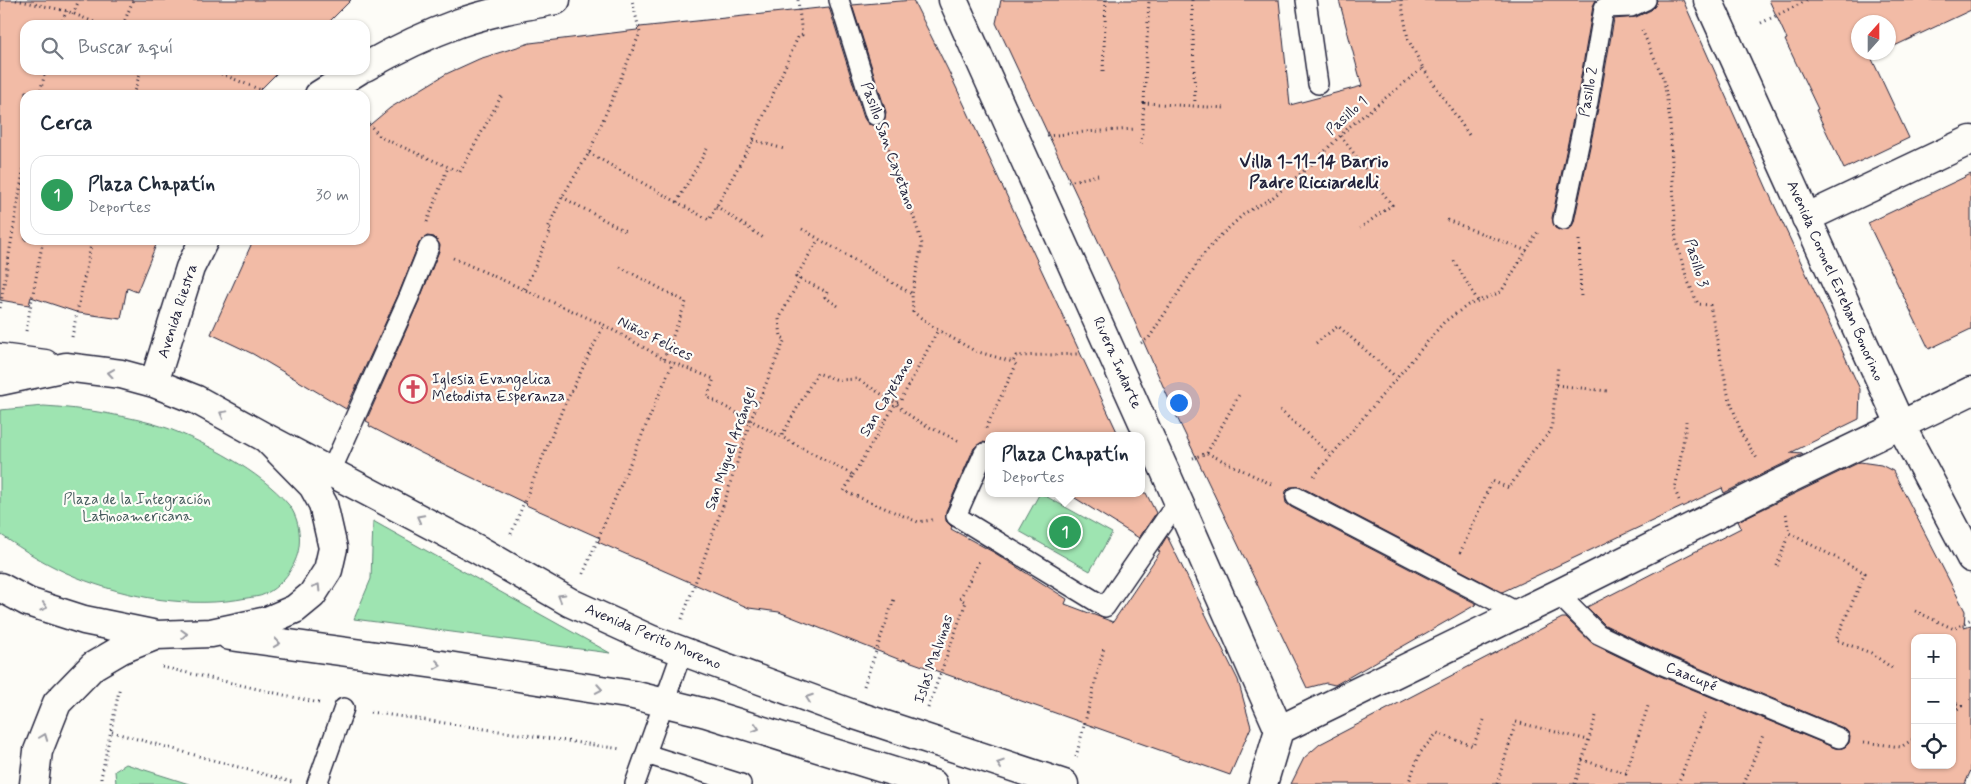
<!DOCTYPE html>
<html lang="es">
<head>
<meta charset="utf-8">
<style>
	body { margin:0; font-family:Mynerve,sans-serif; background:#f2f2f3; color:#1f2937 }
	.controls { position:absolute; right:15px; bottom:15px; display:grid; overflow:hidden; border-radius:10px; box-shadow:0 1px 4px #0004 }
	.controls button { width:45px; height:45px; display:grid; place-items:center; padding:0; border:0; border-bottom:1px solid #e0e1e3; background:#fff; color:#1f2937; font:25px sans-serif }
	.compass { position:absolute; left:1851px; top:15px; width:45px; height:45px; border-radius:50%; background:#fff; box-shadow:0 1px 4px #0004; rotate:21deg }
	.you { position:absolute; left:1178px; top:402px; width:18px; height:18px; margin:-12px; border:4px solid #fff; border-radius:50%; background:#1a73e8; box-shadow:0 0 0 8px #1a73e833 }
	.badge { display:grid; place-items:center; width:32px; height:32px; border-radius:50%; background:#0f766e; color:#fff; font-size:16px; font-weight:700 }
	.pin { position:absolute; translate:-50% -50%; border:2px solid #fff; box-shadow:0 1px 5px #0006 }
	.popup { position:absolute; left:985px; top:432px; width:160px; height:65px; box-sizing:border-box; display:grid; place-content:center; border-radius:10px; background:#fff; filter:drop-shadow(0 1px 4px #0005); font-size:16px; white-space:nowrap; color:#747a83 }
	.popup b { font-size:19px; color:#1f2937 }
	.popup::after { content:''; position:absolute; left:50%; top:100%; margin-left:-10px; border:10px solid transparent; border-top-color:#fff }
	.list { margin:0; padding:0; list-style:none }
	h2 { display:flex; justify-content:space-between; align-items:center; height:65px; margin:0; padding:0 20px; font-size:21px }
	h2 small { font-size:16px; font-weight:400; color:#747a83 }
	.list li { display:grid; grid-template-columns:32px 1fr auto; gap:15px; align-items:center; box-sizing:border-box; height:80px; margin:0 10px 10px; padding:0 10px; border:1px solid #e0e1e3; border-radius:15px }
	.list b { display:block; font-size:19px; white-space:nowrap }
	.list p { margin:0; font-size:16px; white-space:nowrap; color:#747a83 }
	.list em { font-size:16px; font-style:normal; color:#747a83 }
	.icon { flex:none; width:28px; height:28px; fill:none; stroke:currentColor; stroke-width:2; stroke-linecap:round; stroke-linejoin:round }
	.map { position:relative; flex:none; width:1971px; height:784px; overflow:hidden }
	.search { position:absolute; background:#fff; box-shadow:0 1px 4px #0004; left:20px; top:20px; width:350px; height:55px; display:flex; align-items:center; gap:12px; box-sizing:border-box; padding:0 18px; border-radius:15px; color:#747a83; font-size:19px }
	.panel { position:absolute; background:#fff; box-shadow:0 1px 4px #0004; left:20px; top:90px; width:350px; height:155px; border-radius:15px }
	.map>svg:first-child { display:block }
	.green { fill:#9ee4b1; stroke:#608376 }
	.building { fill:#f2bba6; stroke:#22223b; fill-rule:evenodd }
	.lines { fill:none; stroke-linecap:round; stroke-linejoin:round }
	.lane-casing { stroke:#22223b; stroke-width:22 }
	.street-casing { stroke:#22223b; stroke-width:31 }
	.secondary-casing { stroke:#22223b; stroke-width:31 }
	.path { stroke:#22223b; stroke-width:3; stroke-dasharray:1 4; stroke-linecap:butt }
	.lane { stroke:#fdfcf7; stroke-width:19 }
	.street { stroke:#fdfcf7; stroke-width:28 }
	.secondary { stroke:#fdfcf7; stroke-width:28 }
	.oneway { stroke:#9a9aa2 }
	.labels { text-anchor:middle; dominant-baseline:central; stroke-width:4.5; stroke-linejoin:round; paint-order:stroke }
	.street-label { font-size:15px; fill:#22223b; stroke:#fdfcf7 }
	.poi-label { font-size:15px; fill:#22223b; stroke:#fdfcf7; text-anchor:start }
	.park-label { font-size:15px; fill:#475c5e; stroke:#fdfcf7 }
	.quarter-label { font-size:18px; font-weight:bold; fill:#22223b; stroke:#fdfcf7 }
</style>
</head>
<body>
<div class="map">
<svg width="1971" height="784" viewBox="0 0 1971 784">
	<rect width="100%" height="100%" fill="#fdfcf7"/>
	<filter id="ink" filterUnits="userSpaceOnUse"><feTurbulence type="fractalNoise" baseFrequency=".02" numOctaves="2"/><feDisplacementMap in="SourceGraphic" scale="10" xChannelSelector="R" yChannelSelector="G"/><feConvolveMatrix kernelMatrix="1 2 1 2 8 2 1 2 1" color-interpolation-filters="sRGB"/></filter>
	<g filter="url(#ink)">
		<path class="green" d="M44,406C80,408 132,416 167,428C205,442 261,472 288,504C300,518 303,544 295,561C290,574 278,588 265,594C260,597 252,597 247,598C191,609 128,598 76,577C49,566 24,551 0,534V410Z
			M1040,493L1112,533L1090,571L1019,531Z
			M373,521L610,653L354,619L371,579Z
			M126,764L189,784H116L115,771Z"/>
		<path class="building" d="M0,0H351L326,25H25V70H280L255,95H50L25,91V240H158L137,292L127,288L121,319L79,313L31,297L29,305L0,300Z
			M913,0L948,70L1119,436H989V443L982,442L974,448L946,511V521L952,527L951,529L995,553L1067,599L1065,604L1113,622L1160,552L1158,551L1167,536L1238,680L1251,727L1230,775L903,659V661L779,612L749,608L598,542L600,538L526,505L527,504L419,452L369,426L370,423L366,421L419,301L439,251L440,245L434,237L427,236L419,243L399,293L346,409L253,354L211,334L251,245L255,240H365V129L390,108L446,74L479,59L530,43L637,30L640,27L829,7L864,118L868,124L878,126L884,122L886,112L852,5Z
			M1001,0H1279L1290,105L1362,86L1339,0H1596L1593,6L1577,100L1552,218L1555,228L1561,231L1571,228L1574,222L1599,104L1614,19L1636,17L1651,10L1655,6L1657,0H1683L1771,198L1860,389L1859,419L1790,453L1803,454L1724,493L1722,488L1502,592L1301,487H1290L1286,491L1285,497L1286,503L1291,507L1477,604L1335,685L1326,683L1307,688L1174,411L1115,277L996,23Z
			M1769,0H1971V10L1888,49V22H1858V52H1880L1871,57L1909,138L1844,169L1816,110L1818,109L1785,40L1787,39Z
			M1971,174V329L1929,349L1868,223Z
			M1860,462L1881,465L1893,471L1965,611L1964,627L1971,625V770L1965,784H1291L1304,758L1320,744L1562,618H1566L1593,644L1653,673L1835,748L1845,747L1849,743L1850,737L1848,732L1843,728L1663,653L1605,625L1587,607L1741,528L1738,521ZM1915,638H1952V765H1915Z
			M1067,493H1146L1156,513L1139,538Z"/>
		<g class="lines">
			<defs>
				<path id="lane" d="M839,0L875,115
					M1306,0L1318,84
					M1563,220L1588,102L1604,8L1631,7L1646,0
					M984,453L956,516L1105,607L1178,501
					M331,471L409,297L429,247
					M1296,497L1519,613
					M1558,594L1598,634L1658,663L1839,738
					M646,754L741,784
					M317,784L344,708
					M635,784L682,652"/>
				<path id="street" d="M953,0L1164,469L1279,730L1263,784
					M1806,218L1971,140
					M1279,730L1558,594L1774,486L1971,391"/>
				<path id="secondary" d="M1708,0L1901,426L1971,558
					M365,67C395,50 426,35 459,23C490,12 524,6 556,0
					M319,95L359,70
					M0,358L45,364
					M0,381L66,367L121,374L154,383L197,400L266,438L313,486L323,504L333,548L328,570L312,595L295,609L267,621L211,633L157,635L84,620L28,602L0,587
					M154,383L190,268L204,240
					M266,438L477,549L571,603L652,640L855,715L1064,784
					M230,636L442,665L633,695L706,713L933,784
					M34,784L38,751L57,703L93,666L122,649L157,635"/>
			</defs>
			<use href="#lane" class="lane-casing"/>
			<use href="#street" class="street-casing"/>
			<use href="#secondary" class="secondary-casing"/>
			<path class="path" d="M16,0L67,11L101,25
				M1192,0L1195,105
				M73,14L79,0
				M1761,23L1808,0
				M60,25L67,11
				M123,25L133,0
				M1642,30L1664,80L1670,121L1676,241L1687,279L1698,304L1710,305L1728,394L1742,435L1758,460
				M1423,68L1469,135
				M212,70L273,95
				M1103,71L1106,0
				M39,95L46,70
				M133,95L141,70
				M1144,103L1149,0
				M365,120L382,138L460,172L502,95
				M1047,136L1085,132L1136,129
				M1341,136L1392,205L1360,228
				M885,139L911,208L922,244L912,294
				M753,140L784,149
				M1141,144L1144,103L1225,108
				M589,153L709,220L753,140L798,37L802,35L798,0
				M1068,182L1098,175
				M562,197L627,232
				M677,202L707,149
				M716,206L765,239
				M1447,220L1527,251
				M427,222L448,167
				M802,229L912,294L913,312L938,330L975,351L1013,362L1016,356L1078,354
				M1579,240L1581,298
				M453,258L604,325L664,359L714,379L707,397L853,475L844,491L918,522L932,520
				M1454,261L1478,301
				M620,267L686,302L664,359
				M800,279L827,292L825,297L841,308
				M525,289L551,230L548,228L562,197L589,153L640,33L632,0
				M0,308L25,160
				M26,331L43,240
				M72,337L92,240
				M1141,343L1149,338L1202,256L1219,237L1245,213L1272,198L1313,163L1349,127L1423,68L1408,39L1401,0
				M1316,343L1338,326L1396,377
				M1556,385L1607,391
				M1280,410L1331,455
				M986,428L1016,365L1013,362
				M782,435L817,373L838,380L857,379L896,403C912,422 939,431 961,442
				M1207,453L1240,393
				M1193,458L1207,453L1273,485
				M853,475L896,403L901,400L938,330
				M1314,476L1444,322L1468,305L1501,292L1539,230
				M1679,500L1675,490L1686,425V421
				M1786,514L1789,533L1865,573L1836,640L1871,653L1895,670
				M511,534L563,408L604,325
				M1460,553L1492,481L1509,488L1531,453L1551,431L1558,367
				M1777,566L1789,533
				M583,574L673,362
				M1915,611L1954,629L1971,619
				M682,619L724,503L751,419L785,339L781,337L779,319L800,279L796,277L818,240
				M162,667L319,703
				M864,686L894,599
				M1952,702L1962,706L1952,712
				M928,708L966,602L960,599L979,561
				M370,712L621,749
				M112,732L292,782
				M1864,742L1901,747L1915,738
				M1076,757L1104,648
				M1582,760L1626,773L1649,703
				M101,784V778L120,686
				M1408,784L1420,753L1437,733L1473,746L1484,720
				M1497,784L1516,722L1588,740
				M1575,784L1596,716
				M1678,784L1706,711
				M1744,784L1763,735"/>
			<use href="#lane" class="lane"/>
			<use href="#street" class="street"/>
			<use href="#secondary" class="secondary"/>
		</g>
		<defs><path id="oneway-chevron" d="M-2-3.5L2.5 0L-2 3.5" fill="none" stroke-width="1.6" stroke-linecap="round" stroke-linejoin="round" transform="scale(1.25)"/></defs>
		<g class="oneway">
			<use href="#oneway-chevron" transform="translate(111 373) rotate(-172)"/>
			<use href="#oneway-chevron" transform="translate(223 414) rotate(-151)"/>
			<use href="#oneway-chevron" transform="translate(420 518) rotate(-152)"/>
			<use href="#oneway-chevron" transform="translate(317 587) rotate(-58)"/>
			<use href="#oneway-chevron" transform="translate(561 597) rotate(-150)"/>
			<use href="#oneway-chevron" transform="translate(44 607) rotate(17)"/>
			<use href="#oneway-chevron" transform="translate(184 634) rotate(-2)"/>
			<use href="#oneway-chevron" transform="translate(277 643) rotate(8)"/>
			<use href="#oneway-chevron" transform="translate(438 665) rotate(8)"/>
			<use href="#oneway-chevron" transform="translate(599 689) rotate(10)"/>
			<use href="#oneway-chevron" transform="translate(809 698) rotate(-160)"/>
			<use href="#oneway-chevron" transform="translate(756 728) rotate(17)"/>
			<use href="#oneway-chevron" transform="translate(44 737) rotate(-69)"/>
			<use href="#oneway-chevron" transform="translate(1000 764) rotate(-162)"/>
		</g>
	</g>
	<defs>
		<symbol id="church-ring" viewBox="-11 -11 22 22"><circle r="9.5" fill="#fdfcf7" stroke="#d1495b" stroke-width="1.5"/><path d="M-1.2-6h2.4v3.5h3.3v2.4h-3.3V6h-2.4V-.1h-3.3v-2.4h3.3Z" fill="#d1495b"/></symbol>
	</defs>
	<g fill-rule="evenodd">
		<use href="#church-ring" x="397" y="373" width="32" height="32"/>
	</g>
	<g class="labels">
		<g class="street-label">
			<text transform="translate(1589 92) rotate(-80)">Pasillo 2</text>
			<text transform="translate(1347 116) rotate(-42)">Pasillo 1</text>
			<text transform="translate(888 146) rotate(70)">Pasillo San Cayetano</text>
			<text transform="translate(1696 263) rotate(73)">Pasillo 3</text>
			<text transform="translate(1835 281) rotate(66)">Avenida Coronel Esteban Bonorino</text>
			<text transform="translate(178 311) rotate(-72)">Avenida Riestra</text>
			<text transform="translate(655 339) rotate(27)">Niños Felices</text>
			<text transform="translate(1117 363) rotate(66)">Rivera Indarte</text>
			<text transform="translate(887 397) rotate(-59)">San Cayetano</text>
			<text transform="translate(731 449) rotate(-71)">San Miguel Arcángel</text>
			<text transform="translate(653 637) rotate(23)">Avenida Perito Moreno</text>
			<text transform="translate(934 659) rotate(-71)">Islas Malvinas</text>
			<text transform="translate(1691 677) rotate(23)">Caacupé</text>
		</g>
		<g class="poi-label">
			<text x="432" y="380">Iglesia Evangelica<tspan x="432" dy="17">Metodista Esperanza</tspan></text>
		</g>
		<g class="park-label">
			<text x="137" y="500">Plaza de la Integración<tspan x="137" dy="17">Latinoamericana</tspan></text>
		</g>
		<g class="quarter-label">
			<text x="1314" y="162">Villa 1-11-14 Barrio<tspan x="1314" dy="21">Padre Ricciardelli</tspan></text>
		</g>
	</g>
</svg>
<div class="controls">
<button>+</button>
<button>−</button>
<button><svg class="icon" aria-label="locate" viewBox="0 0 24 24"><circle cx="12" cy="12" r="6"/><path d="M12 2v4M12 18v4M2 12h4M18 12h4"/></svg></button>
</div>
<svg class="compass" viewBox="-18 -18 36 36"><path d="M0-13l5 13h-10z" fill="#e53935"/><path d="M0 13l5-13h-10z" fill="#747a83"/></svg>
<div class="you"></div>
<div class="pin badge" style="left:1065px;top:532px;background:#2e9e5b">1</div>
<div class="popup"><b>Plaza Chapatín</b>Deportes</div>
<div class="search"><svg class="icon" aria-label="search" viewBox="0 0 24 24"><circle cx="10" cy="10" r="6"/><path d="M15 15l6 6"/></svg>Buscar aquí</div>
<section class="panel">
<h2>Cerca<small></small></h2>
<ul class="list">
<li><span class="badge" style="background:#2e9e5b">1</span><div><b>Plaza Chapatín</b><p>Deportes</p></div><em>30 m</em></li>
</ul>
</section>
</div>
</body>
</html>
